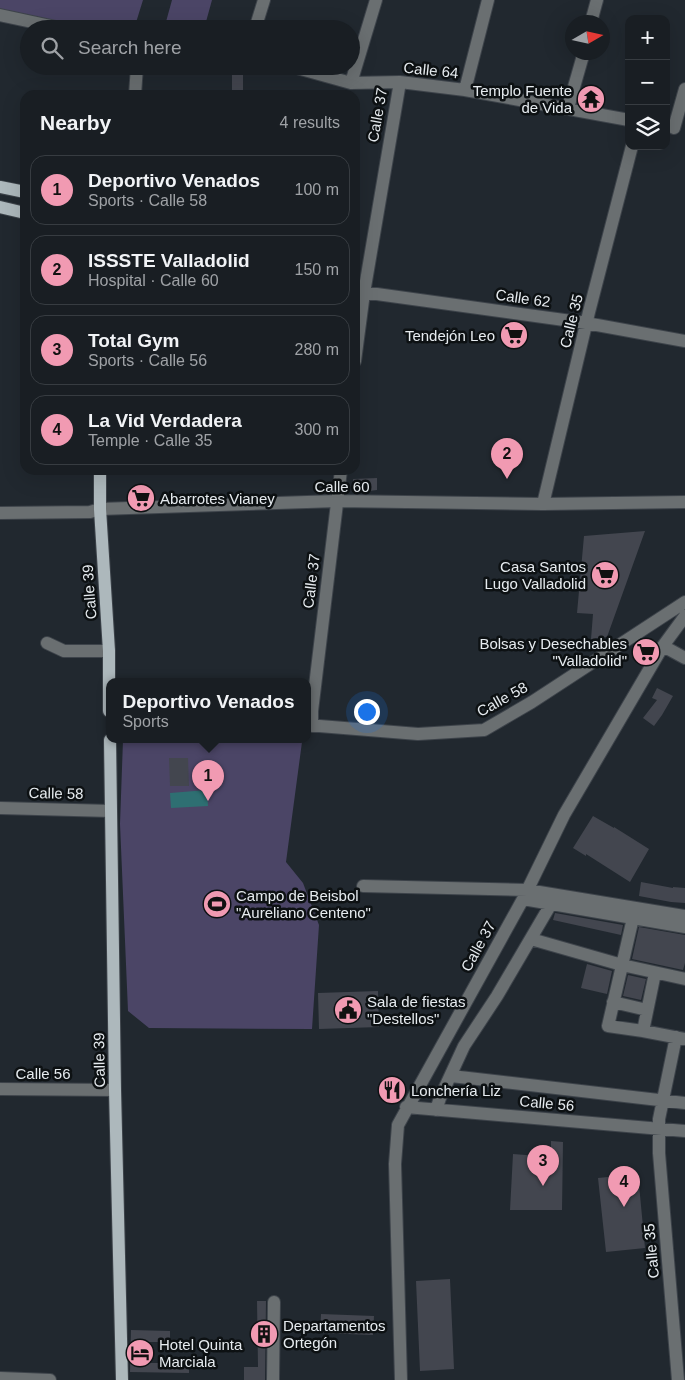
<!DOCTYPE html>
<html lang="en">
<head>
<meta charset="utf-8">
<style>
	body { margin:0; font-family:Helvetica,sans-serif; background:#262b30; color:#f1f3f6 }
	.controls { position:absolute; right:15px; top:15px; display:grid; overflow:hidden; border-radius:10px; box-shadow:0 5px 20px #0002 }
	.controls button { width:45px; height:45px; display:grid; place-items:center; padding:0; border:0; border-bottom:1px solid #373c41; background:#191e23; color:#f1f3f6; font:25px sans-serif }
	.compass { position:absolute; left:565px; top:15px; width:45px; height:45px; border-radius:50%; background:#191e23; box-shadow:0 5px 20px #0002; rotate:81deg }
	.you { position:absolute; left:366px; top:711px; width:18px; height:18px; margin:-12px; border:4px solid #fff; border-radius:50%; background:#1a73e8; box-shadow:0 0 0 8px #1a73e833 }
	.badge { display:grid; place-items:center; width:32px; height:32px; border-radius:50%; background:#f19ab2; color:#111; font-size:16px; font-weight:700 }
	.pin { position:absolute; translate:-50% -41px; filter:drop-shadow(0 1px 2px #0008) }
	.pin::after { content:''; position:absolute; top:26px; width:18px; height:15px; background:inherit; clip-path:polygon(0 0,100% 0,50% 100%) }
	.popup { position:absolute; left:106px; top:678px; width:205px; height:65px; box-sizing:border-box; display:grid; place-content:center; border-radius:10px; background:#191e23; filter:drop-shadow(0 1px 4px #0005); font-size:16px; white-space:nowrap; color:#9fa2a6 }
	.popup b { font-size:19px; color:#f1f3f6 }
	.popup::after { content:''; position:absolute; left:50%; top:100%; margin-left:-10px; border:10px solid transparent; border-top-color:#191e23 }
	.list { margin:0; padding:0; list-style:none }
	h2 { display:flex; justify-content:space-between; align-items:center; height:65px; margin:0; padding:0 20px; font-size:21px }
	h2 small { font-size:16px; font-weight:400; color:#9fa2a6 }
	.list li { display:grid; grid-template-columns:32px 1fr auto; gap:15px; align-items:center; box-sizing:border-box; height:70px; margin:0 10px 10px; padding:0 10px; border:1px solid #373c41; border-radius:15px }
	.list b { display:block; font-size:19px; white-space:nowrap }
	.list p { margin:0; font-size:16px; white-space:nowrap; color:#9fa2a6 }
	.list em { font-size:16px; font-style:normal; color:#9fa2a6 }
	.icon { flex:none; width:28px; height:28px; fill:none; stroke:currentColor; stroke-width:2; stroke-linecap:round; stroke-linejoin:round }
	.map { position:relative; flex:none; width:685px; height:1380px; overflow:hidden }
	.search { position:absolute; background:#191e23; box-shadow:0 5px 20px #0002; left:20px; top:20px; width:340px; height:55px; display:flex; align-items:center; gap:12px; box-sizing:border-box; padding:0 18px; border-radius:28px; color:#9fa2a6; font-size:19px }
	.panel { position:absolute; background:#191e23; box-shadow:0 5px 20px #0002; left:20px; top:90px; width:340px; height:385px; border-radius:15px }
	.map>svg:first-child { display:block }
	.green { fill:#4b4566 }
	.water { fill:#2e6f72 }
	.building { fill:#43464f }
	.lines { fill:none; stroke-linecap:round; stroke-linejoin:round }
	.minor-casing { stroke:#3d434a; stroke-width:14 }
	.major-casing { stroke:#3d434a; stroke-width:14 }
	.minor { stroke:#6a6f71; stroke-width:12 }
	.major { stroke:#adb8bc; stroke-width:12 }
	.labels { text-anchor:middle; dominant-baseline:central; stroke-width:5; stroke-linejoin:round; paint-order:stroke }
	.street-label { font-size:15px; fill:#e6ebef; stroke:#0d1113 }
	.poi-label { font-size:15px; fill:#e6ebef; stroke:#0d1113; text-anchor:start }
</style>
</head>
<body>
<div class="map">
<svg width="685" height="1380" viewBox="0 0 685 1380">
	<rect width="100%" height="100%" fill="#21282f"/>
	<path class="green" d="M0,0H143L134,29H56L0,18Z
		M172,0H212L204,29H164Z
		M123,740H281L302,742L286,862L303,883L319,925L312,1029L149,1028L128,1011L120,824Z"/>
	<path class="water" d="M207,790L208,806L171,808L170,793Z"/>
	<path class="building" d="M232,72H243V95H232Z
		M377,478V490L354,493L353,479Z
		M645,531L607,637L591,639L593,614L577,613L584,536Z
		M657,688L673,696L662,715L654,726L643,718L657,700L652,698Z
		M169,758H188L189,786H170Z
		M593,816L614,828V827L649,849L630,882L586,854V856L573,848Z
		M641,882L673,888V887L685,888V903L671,902L639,896Z
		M555,913L623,925L621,935L553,920Z
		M639,927L685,935V963L683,970L632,959Z
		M587,964L612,971L607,994L581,988Z
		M628,975L646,979L641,1000L623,996Z
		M378,991L379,1027L319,1029L318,993Z
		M551,1141L563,1142L562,1210H510L513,1154L551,1157Z
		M638,1174L645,1248L606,1252L598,1178Z
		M450,1279L454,1369L420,1371L416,1281Z
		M257,1301H266L265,1380H244V1367H258Z
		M321,1314L374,1316L373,1335L320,1333Z
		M131,1330L170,1331V1342H145V1363H189V1373L130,1372Z"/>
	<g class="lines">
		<defs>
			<path id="minor" d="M0,15L65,29
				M591,22L597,0
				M255,29L264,0
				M290,66L351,83L400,82L465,90L629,120
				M351,83L376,0
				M465,90L488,0
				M135,95L137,66
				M568,108L584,52
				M674,128L685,89
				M355,291L586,323L685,341
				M355,361L364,293L400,82
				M543,504L589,312L632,146
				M0,513L90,512L100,509L337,501L543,504L685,502
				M47,643L64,651H109
				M663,646L685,658
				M307,725L418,734L484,730L532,702L685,602
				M312,726V711L341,470
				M0,808L111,811
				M363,886L527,890L685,916
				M523,899L685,927
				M633,918L608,1026L643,1031L685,1039
				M531,939L622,965L685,979
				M613,1002L647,1010
				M643,1031L655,973
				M676,1037L659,1119V1153L678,1380
				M451,1076L685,1103
				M0,1089L115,1090
				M406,1107L685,1131
				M436,1110L440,1098L464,1046L497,996L551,904
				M0,1378L50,1380
				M273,1380L274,1302
				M401,1380L395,1164L398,1125L523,899L564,815L663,646L685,616"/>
			<path id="major" d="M0,187L25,192
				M0,207L25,213
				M100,470V509L109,651V711
				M110,740L115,1090L122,1380"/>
		</defs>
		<use href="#minor" class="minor-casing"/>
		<use href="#major" class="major-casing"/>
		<use href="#minor" class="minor"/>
		<use href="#major" class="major"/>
	</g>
	<defs>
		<symbol id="temple-disc" viewBox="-11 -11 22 22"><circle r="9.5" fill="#f19ab2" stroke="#0d1113"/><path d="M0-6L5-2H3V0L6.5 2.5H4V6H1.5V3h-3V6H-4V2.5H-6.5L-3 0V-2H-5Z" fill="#111"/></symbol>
		<symbol id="supermarket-disc" viewBox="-11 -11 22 22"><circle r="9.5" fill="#f19ab2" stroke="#0d1113"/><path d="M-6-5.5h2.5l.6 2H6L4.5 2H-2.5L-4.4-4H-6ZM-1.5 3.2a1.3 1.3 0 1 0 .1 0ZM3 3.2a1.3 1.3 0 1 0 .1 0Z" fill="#111"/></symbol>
		<symbol id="stadium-disc" viewBox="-11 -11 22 22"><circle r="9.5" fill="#f19ab2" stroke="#0d1113"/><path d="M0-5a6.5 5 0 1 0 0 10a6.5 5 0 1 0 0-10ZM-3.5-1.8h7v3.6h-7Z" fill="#111"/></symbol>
		<symbol id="civic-disc" viewBox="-11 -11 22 22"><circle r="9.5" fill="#f19ab2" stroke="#0d1113"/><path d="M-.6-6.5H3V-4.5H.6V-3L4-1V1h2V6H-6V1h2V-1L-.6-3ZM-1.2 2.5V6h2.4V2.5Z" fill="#111"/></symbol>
		<symbol id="restaurant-disc" viewBox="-11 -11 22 22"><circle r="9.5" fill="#f19ab2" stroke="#0d1113"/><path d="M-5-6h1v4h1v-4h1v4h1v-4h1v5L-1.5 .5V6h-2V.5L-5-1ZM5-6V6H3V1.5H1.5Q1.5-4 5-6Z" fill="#111"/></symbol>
		<symbol id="building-disc" viewBox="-11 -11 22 22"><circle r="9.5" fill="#f19ab2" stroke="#0d1113"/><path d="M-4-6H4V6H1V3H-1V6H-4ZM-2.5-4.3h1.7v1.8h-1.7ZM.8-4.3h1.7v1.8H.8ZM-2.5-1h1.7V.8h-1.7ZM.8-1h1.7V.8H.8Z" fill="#111"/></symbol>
		<symbol id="hotel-disc" viewBox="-11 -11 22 22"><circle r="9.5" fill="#f19ab2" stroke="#0d1113"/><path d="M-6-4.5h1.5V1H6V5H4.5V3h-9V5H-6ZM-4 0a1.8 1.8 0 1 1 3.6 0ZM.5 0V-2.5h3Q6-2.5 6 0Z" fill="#111"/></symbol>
	</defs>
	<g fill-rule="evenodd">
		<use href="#temple-disc" x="575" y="83" width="32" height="32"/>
		<use href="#supermarket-disc" x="498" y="319" width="32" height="32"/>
		<use href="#supermarket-disc" x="125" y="482" width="32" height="32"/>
		<use href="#supermarket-disc" x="589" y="559" width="32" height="32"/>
		<use href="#supermarket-disc" x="630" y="636" width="32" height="32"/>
		<use href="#stadium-disc" x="201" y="888" width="32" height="32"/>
		<use href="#civic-disc" x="332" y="994" width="32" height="32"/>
		<use href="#restaurant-disc" x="376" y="1074" width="32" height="32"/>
		<use href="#building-disc" x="248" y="1318" width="32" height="32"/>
		<use href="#hotel-disc" x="124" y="1337" width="32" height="32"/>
	</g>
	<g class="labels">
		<g class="street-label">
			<text transform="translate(431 70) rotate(6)">Calle 64</text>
			<text transform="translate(377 115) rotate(-80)">Calle 37</text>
			<text transform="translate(523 298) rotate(8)">Calle 62</text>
			<text transform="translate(571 321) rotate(-76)">Calle 35</text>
			<text x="342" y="486">Calle 60</text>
			<text transform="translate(311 581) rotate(-83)">Calle 37</text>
			<text transform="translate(89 592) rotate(-94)">Calle 39</text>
			<text transform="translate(502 699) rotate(-29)">Calle 58</text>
			<text transform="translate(56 793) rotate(1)">Calle 58</text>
			<text transform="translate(478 946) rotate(-61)">Calle 37</text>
			<text transform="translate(99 1060) rotate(-91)">Calle 39</text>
			<text x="43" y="1073">Calle 56</text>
			<text transform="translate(547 1103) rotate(5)">Calle 56</text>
			<text transform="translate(651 1251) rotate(-95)">Calle 35</text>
		</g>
		<g class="poi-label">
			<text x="572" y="90" text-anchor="end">Templo Fuente<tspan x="572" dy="17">de Vida</tspan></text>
			<text x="495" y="335" text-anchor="end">Tendejón Leo</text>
			<text x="160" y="498">Abarrotes Vianey</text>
			<text x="586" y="566" text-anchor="end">Casa Santos<tspan x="586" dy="17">Lugo Valladolid</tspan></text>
			<text x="627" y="643" text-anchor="end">Bolsas y Desechables<tspan x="627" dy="17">"Valladolid"</tspan></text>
			<text x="236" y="895">Campo de Beisbol<tspan x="236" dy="17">"Aureliano Centeno"</tspan></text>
			<text x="367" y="1001">Sala de fiestas<tspan x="367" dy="17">"Destellos"</tspan></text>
			<text x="411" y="1090">Lonchería Liz</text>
			<text x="283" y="1325">Departamentos<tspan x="283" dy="17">Ortegón</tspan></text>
			<text x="159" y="1344">Hotel Quinta<tspan x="159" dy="17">Marciala</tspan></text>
		</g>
	</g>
</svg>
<div class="controls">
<button>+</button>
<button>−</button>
<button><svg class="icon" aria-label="layers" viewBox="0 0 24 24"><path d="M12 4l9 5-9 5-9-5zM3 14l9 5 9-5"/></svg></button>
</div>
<svg class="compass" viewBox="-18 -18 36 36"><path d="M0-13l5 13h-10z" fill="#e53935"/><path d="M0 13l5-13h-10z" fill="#9fa2a6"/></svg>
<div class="you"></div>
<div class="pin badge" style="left:208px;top:801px">1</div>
<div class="popup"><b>Deportivo Venados</b>Sports</div>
<div class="pin badge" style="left:507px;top:479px">2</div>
<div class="pin badge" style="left:543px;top:1186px">3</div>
<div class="pin badge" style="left:624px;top:1207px">4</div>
<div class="search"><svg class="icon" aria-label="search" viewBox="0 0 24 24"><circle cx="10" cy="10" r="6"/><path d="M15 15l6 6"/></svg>Search here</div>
<section class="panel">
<h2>Nearby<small>4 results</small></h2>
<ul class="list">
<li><span class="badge">1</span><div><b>Deportivo Venados</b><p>Sports · Calle 58</p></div><em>100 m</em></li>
<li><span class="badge">2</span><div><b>ISSSTE Valladolid</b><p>Hospital · Calle 60</p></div><em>150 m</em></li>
<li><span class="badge">3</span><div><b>Total Gym</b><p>Sports · Calle 56</p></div><em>280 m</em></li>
<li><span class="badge">4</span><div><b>La Vid Verdadera</b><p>Temple · Calle 35</p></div><em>300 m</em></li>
</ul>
</section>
</div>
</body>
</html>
